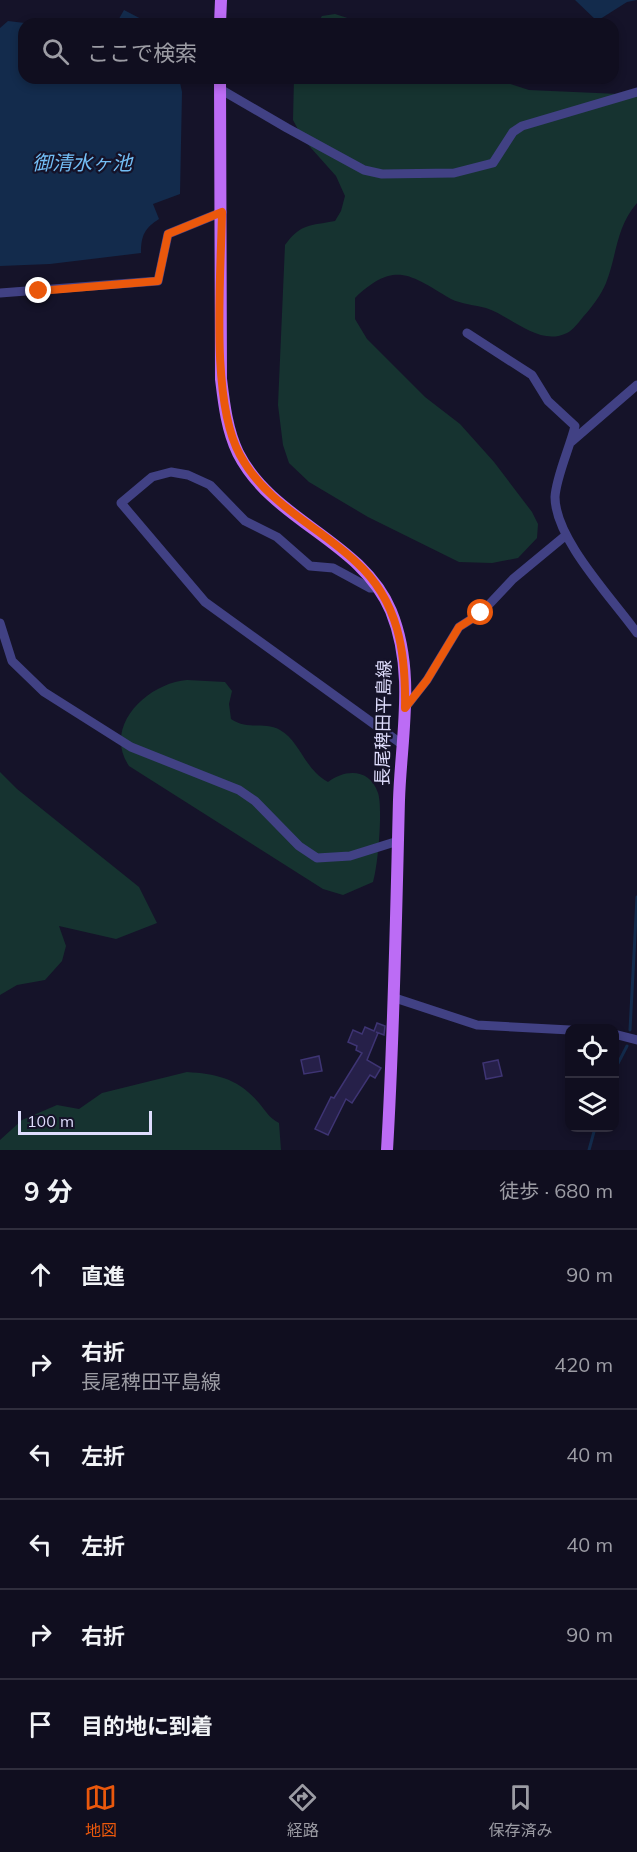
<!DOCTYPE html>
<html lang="ja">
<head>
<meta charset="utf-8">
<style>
	body { margin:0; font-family:Mulish,"Noto Sans JP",sans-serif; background:#191728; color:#f1f3f6 }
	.controls { position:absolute; right:18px; bottom:18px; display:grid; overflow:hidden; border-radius:12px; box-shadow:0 3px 9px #0003 }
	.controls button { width:54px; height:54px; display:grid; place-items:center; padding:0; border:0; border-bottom:2px solid #302e3d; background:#100e1f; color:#f1f3f6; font:30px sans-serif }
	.scale { position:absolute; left:18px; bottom:15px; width:134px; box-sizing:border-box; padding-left:6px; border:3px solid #dfddfd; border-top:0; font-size:16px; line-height:21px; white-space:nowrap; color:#dfddfd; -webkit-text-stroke:4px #151329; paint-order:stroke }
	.stop { position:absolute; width:18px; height:18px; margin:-14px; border:4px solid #ea580c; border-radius:50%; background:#fff }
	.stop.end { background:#ea580c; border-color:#fff; box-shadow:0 2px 6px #0008 }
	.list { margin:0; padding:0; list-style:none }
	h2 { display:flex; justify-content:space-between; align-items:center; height:78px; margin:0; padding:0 24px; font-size:26px }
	h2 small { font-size:20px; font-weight:400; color:#9c9ca4 }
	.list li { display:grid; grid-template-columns:39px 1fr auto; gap:18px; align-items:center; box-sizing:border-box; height:90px; padding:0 24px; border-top:2px solid #302e3d }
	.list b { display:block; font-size:22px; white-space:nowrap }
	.list p { margin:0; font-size:20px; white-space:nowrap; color:#9c9ca4 }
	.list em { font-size:20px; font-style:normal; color:#9c9ca4 }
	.icon { flex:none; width:33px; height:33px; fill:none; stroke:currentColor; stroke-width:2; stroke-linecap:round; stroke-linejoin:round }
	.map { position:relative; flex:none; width:637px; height:1150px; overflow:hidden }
	.search { position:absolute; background:#100e1f; box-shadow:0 3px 9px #0003; left:18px; right:18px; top:18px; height:66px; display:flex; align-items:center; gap:15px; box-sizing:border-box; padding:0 21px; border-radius:18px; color:#9c9ca4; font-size:22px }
	.sheet { height:618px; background:#100e1f }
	nav { display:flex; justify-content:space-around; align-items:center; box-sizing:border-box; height:84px; border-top:2px solid #302e3d; background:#100e1f; font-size:16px; color:#9c9ca4 }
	nav a { display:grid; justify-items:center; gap:3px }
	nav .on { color:#ea580c }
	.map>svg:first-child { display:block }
	.green { fill:#163330 }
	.water { fill:#132b4c }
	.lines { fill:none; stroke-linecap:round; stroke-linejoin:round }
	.stream { stroke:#132b4c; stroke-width:3 }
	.building { fill:#262049; stroke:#3e3473; stroke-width:1.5 }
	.minor { stroke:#414184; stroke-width:9 }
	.major { stroke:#bc6cf5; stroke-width:12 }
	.route { stroke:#ea580c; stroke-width:8 }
	.labels { text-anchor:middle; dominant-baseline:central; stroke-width:4.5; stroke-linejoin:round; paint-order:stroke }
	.street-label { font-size:18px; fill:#dfddfd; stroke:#151329 }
	.water-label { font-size:20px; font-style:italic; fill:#73bef5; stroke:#151329 }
</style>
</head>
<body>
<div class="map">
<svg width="637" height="1150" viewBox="0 0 637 1150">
	<rect width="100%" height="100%" fill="#151329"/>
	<path class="green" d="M335,14L366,24H317L322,16Z
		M294,78H491L529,90L619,94L637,91V203C616,227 617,255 606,283C601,295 592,307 583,317C579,322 573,330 567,333C539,347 511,316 486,308C475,305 461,304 451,299C410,275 395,260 355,298V319L367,339L425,397L460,424L494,462L532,512L538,524L537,538L518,558L492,563L459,562L368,517L309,482L289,463L283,445L278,405L285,245C301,223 310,226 335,221L341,211L345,196L336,176L303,139L293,120Z
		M187,680L225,682L232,691L229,704L231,719C249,731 264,721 280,730C300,741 304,769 328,782C345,769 370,768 378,793C383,807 378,867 373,882L343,895L323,889L129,766C102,726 148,683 187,680Z
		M0,772L17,789L139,887L157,923L116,939L59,926L66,946L62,961L45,980L17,985L0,995Z
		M187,1072C216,1074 238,1078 259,1103C266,1111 268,1117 279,1123L281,1150H0V1140L22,1120L57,1105L79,1109L102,1093Z"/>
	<path class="water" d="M575,0H637L627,2L597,21Z
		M124,10L147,22L148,24H116Z
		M8,21L33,24H24V78H179L182,92L180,194L153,204L159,219C145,228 141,235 141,253L50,264L0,266V28Z"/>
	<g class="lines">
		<path class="stream" d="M630,1030L637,897
			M614,1071L627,1046
			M589,1150L595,1128"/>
	</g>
	<path class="building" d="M377,1023L385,1026L384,1035L376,1032L378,1033L367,1060L381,1068L375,1078L370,1075L352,1103L346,1099L328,1135L315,1129L331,1097L334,1098L362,1053L356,1050L357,1046L348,1042L353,1030L362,1034L365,1027L374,1031Z
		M319,1056L322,1071L304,1074L301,1060Z
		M498,1060L502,1076L486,1079L483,1063Z"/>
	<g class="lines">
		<path class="minor" d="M220,89L287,128L364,170L382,174L454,173L493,163L513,132L522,126L637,92
			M0,293L158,281L168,234L222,212
			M467,333L532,375L548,401L575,426C570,447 556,477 555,497C555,539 612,598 637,633
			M571,442L637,385
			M380,588H370L333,568L310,566L277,537L245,521L210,485L188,475L171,472L152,477L121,503L205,602L403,745
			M0,623L12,661L44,692L131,747L239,790L255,801L299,846L317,858L350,856L398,841
			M405,708L427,680L459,627L481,613L513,579L565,536
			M395,998L477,1025L570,1030
			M614,1034L637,1040"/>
		<path class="major" d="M220,24L221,0
			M220,78L221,379C224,404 227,430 238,453C273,522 361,540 391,611C416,672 401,737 399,800C396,917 394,1033 387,1150"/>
	</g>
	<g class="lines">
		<path class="route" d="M39,291L158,281L168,234L222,212C221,276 210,401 240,455C267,505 317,525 356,562C399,601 406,653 405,708L427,680L459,627L481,613"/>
	</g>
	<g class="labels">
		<g class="street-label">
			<text transform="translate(383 723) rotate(-89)">長尾稗田平島線</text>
		</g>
		<g class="water-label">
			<text x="82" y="162">御清水ヶ池</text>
		</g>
	</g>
</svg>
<div class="controls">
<button><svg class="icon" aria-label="locate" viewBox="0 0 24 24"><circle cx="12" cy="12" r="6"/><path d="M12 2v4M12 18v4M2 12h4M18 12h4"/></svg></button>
<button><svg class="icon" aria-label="layers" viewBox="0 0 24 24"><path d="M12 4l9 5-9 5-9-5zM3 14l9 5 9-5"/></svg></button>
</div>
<div class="scale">100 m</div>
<div class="stop" style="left:481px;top:613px"></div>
<div class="stop end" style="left:39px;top:291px"></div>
<div class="search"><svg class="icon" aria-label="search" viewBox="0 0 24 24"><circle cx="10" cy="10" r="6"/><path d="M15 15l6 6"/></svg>ここで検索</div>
</div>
<section class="sheet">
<h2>9 分<small>徒歩 · 680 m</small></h2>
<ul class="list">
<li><svg class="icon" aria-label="ahead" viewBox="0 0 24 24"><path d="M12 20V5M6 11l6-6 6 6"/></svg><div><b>直進</b></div><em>90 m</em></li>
<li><svg class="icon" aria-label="right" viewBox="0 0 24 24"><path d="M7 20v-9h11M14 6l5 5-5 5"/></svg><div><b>右折</b><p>長尾稗田平島線</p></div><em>420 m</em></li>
<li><svg class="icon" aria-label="left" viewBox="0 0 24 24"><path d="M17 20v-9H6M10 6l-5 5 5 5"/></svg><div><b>左折</b></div><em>40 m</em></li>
<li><svg class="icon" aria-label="left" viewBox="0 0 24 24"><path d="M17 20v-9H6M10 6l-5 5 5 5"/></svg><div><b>左折</b></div><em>40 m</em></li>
<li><svg class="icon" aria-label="right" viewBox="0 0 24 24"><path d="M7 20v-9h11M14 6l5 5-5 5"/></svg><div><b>右折</b></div><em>90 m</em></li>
<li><svg class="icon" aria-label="arrive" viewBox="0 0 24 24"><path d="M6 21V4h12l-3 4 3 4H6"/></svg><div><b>目的地に到着</b></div></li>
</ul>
</section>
<nav>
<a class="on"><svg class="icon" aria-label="map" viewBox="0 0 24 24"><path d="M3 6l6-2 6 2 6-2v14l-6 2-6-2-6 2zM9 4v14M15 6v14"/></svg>地図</a>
<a><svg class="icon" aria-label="directions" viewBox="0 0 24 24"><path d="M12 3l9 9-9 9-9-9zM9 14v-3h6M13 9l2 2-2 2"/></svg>経路</a>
<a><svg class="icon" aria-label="saved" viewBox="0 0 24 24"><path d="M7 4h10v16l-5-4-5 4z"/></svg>保存済み</a>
</nav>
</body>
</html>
